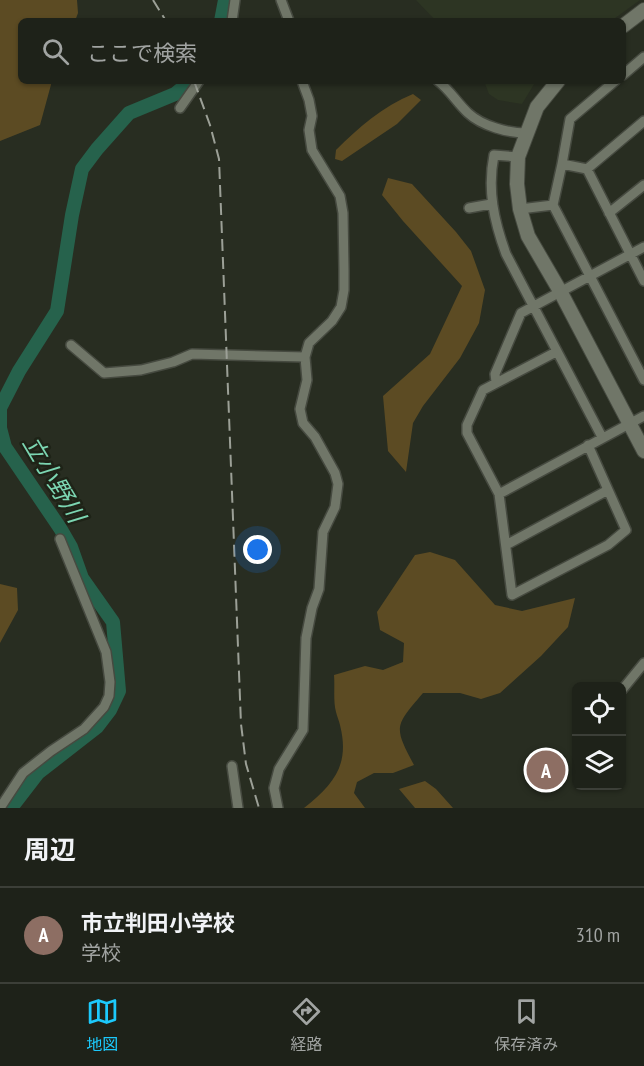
<!DOCTYPE html>
<html lang="ja">
<head>
<meta charset="utf-8">
<style>
	body { margin:0; font-family:"PT Sans Narrow","Noto Sans JP",sans-serif; background:#2b2f26; color:#f1f3f6 }
	.controls { position:absolute; right:18px; bottom:18px; display:grid; overflow:hidden; border-radius:9px; box-shadow:0 2px 4px #0004 }
	.controls button { width:54px; height:54px; display:grid; place-items:center; padding:0; border:0; border-bottom:2px solid #3c3f38; background:#1e2219; color:#f1f3f6; font:30px sans-serif }
	.you { position:absolute; left:258px; top:550px; width:21px; height:21px; margin:-15px; border:4px solid #fff; border-radius:50%; background:#1a73e8; box-shadow:0 0 0 9px #1a73e833 }
	.badge { display:grid; place-items:center; width:39px; height:39px; border-radius:50%; background:#1cc9fc; color:#fff; font-size:20px; font-weight:700 }
	.pin { position:absolute; translate:-50% -50%; border:3px solid #fff; box-shadow:0 2px 6px #0006 }
	.list { margin:0; padding:0; list-style:none }
	h2 { display:flex; justify-content:space-between; align-items:center; height:78px; margin:0; padding:0 24px; font-size:26px }
	h2 small { font-size:20px; font-weight:400; color:#a1a4a2 }
	.list li { display:grid; grid-template-columns:39px 1fr auto; gap:18px; align-items:center; box-sizing:border-box; height:96px; padding:0 24px; border-top:2px solid #3c3f38 }
	.list b { display:block; font-size:22px; white-space:nowrap }
	.list p { margin:0; font-size:20px; white-space:nowrap; color:#a1a4a2 }
	.list em { font-size:20px; font-style:normal; color:#a1a4a2 }
	.icon { flex:none; width:33px; height:33px; fill:none; stroke:currentColor; stroke-width:2; stroke-linecap:round; stroke-linejoin:round }
	.map { position:relative; flex:none; width:644px; height:808px; overflow:hidden }
	.search { position:absolute; background:#1e2219; box-shadow:0 2px 4px #0004; left:18px; right:18px; top:18px; height:66px; display:flex; align-items:center; gap:15px; box-sizing:border-box; padding:0 21px; border-radius:9px; color:#a1a4a2; font-size:22px }
	.sheet { height:174px; background:#1e2219 }
	nav { display:flex; justify-content:space-around; align-items:center; box-sizing:border-box; height:84px; border-top:2px solid #3c3f38; background:#1e2219; font-size:16px; color:#a1a4a2 }
	nav a { display:grid; justify-items:center; gap:3px }
	nav .on { color:#1cc9fc }
	.map>svg:first-child { display:block }
	.built { fill:#2d3523 }
	.green { fill:#5c4b23 }
	.lines { fill:none; stroke-linecap:round; stroke-linejoin:round }
	.river { stroke:#26624c; stroke-width:14 }
	.street-casing { stroke:#464a40; stroke-width:12 }
	.secondary-casing { stroke:#464a40; stroke-width:16 }
	.street { stroke:#707668; stroke-width:9 }
	.secondary { stroke:#707668; stroke-width:14 }
	.rail { stroke:#9ca097; stroke-width:2; stroke-dasharray:12 6; stroke-linecap:butt }
	.labels { text-anchor:middle; dominant-baseline:central; stroke-width:5; stroke-linejoin:round; paint-order:stroke }
	.water-label { font-size:24px; font-style:italic; fill:#7cd6b2; stroke:#1e2317 }
</style>
</head>
<body>
<div class="map">
<svg width="644" height="808" viewBox="0 0 644 808">
	<rect width="100%" height="100%" fill="#282d21"/>
	<path class="built" d="M416,0H640L611,21H436Z
		M484,81H536L522,104L498,100L489,94Z"/>
	<path class="green" d="M0,0H77L78,13L75,21H21V81H52L40,125L0,141Z
		M413,94L421,100L397,124L342,161L335,159L336,150C358,128 383,106 413,94Z
		M388,178L412,184L456,232L471,251L485,290L479,323L460,358L423,406L413,423L406,472L388,451L383,396L430,354L462,286L403,221L382,195Z
		M430,552L455,560L495,605L522,611L575,598L568,627L541,656L500,693L481,699L460,693H423C395,726 393,726 414,765L393,773H374L357,782L354,793L365,808H304C334,784 350,765 340,725C339,721 337,716 336,712C333,701 335,687 334,675L365,666L383,670L403,662L404,643L380,630L377,612L415,555Z
		M0,584L17,588L18,610L0,643Z
		M425,781L436,789L453,808H415L399,789Z"/>
	<g class="lines">
		<path class="river" d="M221,21L225,0
			M11,808L38,773L97,727L110,710L119,691L113,622L82,578L71,547L60,528L5,447L0,428V408L19,371L57,311L72,215L82,169L97,149L129,113L175,94L191,81"/>
		<defs>
			<path id="street" d="M281,0L289,21
				M232,21L235,0
				M623,75L644,57
				M438,81C450,90 457,103 468,113C482,126 508,133 526,133
				M180,108L199,81
				M644,121L587,169L562,164L553,205L644,380
				M518,157L494,155C487,190 494,221 506,254L602,437
				M562,164L570,119L615,81
				M587,169L644,281
				M469,208L491,204
				M520,209L553,205
				M609,213L644,185
				M71,345L104,373L141,370L173,362L192,354L305,357
				M556,352L483,390L467,425V433L499,494L512,595L608,545L626,530L588,445
				M496,382L495,374L521,313L644,247
				M499,494L644,416
				M506,545L608,490
				M622,690L644,663
				M232,766L238,808
				M0,808L23,773L51,751L84,729L104,707L109,696L110,682L106,652L60,539
				M278,808L274,788L279,769L303,730L306,638L312,608L319,589L323,532L335,507L338,484L335,473L315,437L303,423L300,409L307,380L305,357L309,343L332,321L341,307L344,290V270L343,213L340,196L312,150L309,130L312,116L309,100L302,81"/>
			<path id="secondary" d="M623,26L644,10
				M558,81L537,107L518,157L517,184L520,209L528,236L560,291L644,451"/>
		</defs>
		<use href="#street" class="street-casing"/>
		<use href="#secondary" class="secondary-casing"/>
		<use href="#street" class="street"/>
		<use href="#secondary" class="secondary"/>
		<path class="rail" d="M153,0L166,21
			M194,81L210,125L219,159L241,724L246,764L259,808"/>
	</g>
	<g class="labels">
		<g class="water-label">
			<text transform="translate(54 479) rotate(59)">立小野川</text>
		</g>
	</g>
</svg>
<div class="controls">
<button><svg class="icon" aria-label="locate" viewBox="0 0 24 24"><circle cx="12" cy="12" r="6"/><path d="M12 2v4M12 18v4M2 12h4M18 12h4"/></svg></button>
<button><svg class="icon" aria-label="layers" viewBox="0 0 24 24"><path d="M12 4l9 5-9 5-9-5zM3 14l9 5 9-5"/></svg></button>
</div>
<div class="you"></div>
<div class="pin badge" style="left:546px;top:770px;background:#8d6e63">A</div>
<div class="search"><svg class="icon" aria-label="search" viewBox="0 0 24 24"><circle cx="10" cy="10" r="6"/><path d="M15 15l6 6"/></svg>ここで検索</div>
</div>
<section class="sheet">
<h2>周辺<small></small></h2>
<ul class="list">
<li><span class="badge" style="background:#8d6e63">A</span><div><b>市立判田小学校</b><p>学校</p></div><em>310 m</em></li>
</ul>
</section>
<nav>
<a class="on"><svg class="icon" aria-label="map" viewBox="0 0 24 24"><path d="M3 6l6-2 6 2 6-2v14l-6 2-6-2-6 2zM9 4v14M15 6v14"/></svg>地図</a>
<a><svg class="icon" aria-label="directions" viewBox="0 0 24 24"><path d="M12 3l9 9-9 9-9-9zM9 14v-3h6M13 9l2 2-2 2"/></svg>経路</a>
<a><svg class="icon" aria-label="saved" viewBox="0 0 24 24"><path d="M7 4h10v16l-5-4-5 4z"/></svg>保存済み</a>
</nav>
</body>
</html>
